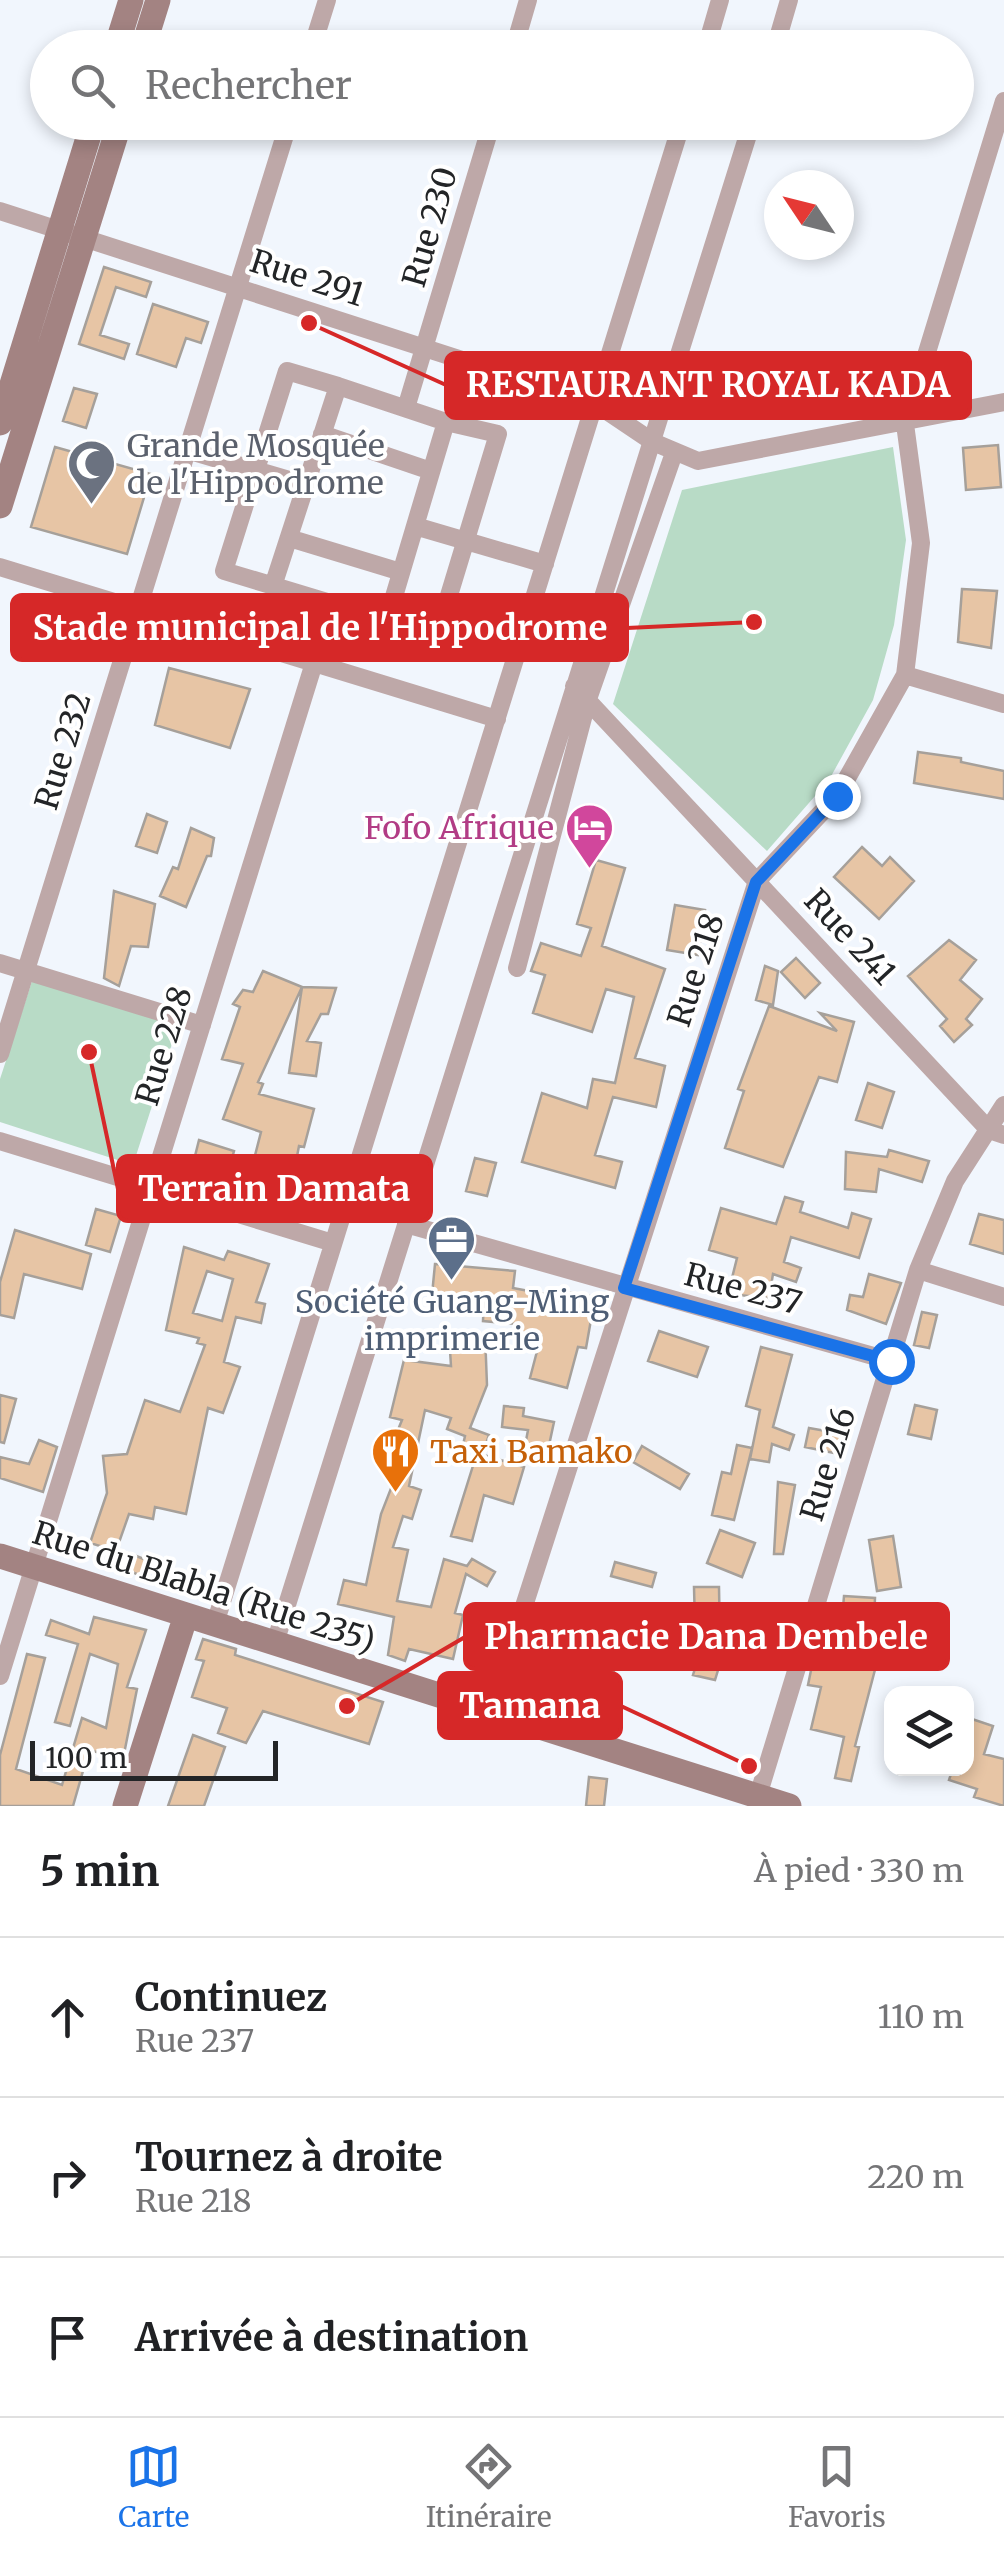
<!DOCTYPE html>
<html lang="fr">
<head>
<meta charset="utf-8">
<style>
	body { margin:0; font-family:Merriweather,serif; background:#f6f6f6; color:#202124 }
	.controls { position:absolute; right:30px; bottom:30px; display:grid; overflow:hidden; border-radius:20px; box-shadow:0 5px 15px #0003 }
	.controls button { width:90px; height:90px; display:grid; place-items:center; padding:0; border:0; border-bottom:2px solid #e0e0e0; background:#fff; color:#202124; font:50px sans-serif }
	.compass { position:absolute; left:764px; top:170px; width:90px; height:90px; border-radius:50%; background:#fff; box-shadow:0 5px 15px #0003; rotate:305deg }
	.scale { position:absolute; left:30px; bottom:25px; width:248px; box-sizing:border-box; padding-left:10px; border:5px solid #232527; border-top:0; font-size:28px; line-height:35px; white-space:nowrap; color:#232527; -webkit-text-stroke:8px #fff; paint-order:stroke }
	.stop { position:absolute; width:30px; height:30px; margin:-22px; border:8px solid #1a73e8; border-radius:50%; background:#fff }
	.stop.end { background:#1a73e8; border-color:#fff; box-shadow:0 2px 10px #0008 }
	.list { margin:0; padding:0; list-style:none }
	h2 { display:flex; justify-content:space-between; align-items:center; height:130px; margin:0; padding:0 40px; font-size:42px }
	h2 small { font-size:32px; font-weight:400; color:#757577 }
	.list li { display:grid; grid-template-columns:65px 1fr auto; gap:30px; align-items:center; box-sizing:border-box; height:160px; padding:0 40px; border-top:2px solid #e0e0e0 }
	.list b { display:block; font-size:38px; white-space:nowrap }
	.list p { margin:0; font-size:32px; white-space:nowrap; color:#757577 }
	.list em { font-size:32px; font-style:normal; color:#757577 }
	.icon { flex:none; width:55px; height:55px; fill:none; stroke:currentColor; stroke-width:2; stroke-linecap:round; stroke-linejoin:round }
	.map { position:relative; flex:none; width:1004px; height:1806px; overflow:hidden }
	.search { position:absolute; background:#fff; box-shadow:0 5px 15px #0003; left:30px; right:30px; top:30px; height:110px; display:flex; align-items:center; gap:25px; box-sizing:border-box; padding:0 35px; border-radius:55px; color:#757577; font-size:38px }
	.sheet { height:610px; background:#fff }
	nav { display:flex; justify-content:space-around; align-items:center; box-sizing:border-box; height:140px; border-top:2px solid #e0e0e0; background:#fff; font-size:28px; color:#757577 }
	nav a { display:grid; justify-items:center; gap:5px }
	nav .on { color:#1a73e8 }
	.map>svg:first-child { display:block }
	.green { fill:#b8dbc6 }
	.building { fill:#e7c5a5; stroke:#a6a09a; stroke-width:2.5; fill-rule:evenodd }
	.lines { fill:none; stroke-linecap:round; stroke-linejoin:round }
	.street { stroke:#bea8a8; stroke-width:18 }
	.secondary { stroke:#a38382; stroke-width:25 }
	.route { stroke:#1a73e8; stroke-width:12 }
	.labels { text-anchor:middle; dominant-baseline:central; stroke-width:8; stroke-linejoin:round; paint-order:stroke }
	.street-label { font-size:32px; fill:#232527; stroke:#fff }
	.worship-label { font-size:32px; fill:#5b616d; stroke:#fff; text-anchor:start }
	.hotel-label { font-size:32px; fill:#b23c85; stroke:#fff; text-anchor:end }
	.service-label { font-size:32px; fill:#4e5e75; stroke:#fff }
	.food-label { font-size:32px; fill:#c56008; stroke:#fff; text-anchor:start }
	.leader { fill:none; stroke:#d62828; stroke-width:4 }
	.callout-dot { fill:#d62828; stroke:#fff; stroke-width:4 }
	.callout { fill:#d62828; stroke:#d62828; stroke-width:4 }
	.callout-label { font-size:35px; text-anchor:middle; font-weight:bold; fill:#fff }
</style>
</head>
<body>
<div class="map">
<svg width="1004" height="1806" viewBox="0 0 1004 1806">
	<rect width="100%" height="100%" fill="#f1f6fd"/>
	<path class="green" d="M893,447L906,540L894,625L873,700L829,780L767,851L613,704L682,490Z
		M33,978L178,1025L133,1165L0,1122V1079Z"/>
	<path class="building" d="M104,267L151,282L146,297L116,287L100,335L129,344L124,359L79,344Z
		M153,304L208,322L201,343L186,338L176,367L137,354Z
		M74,388L97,394L86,428L63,421Z
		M998,445L1001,487L966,490L963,448Z
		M55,447L151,474L127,554L31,527Z
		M962,589L997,591L991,648L958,642Z
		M169,668L250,689L230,748L155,725Z
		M918,752L961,758V762L1004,771V799L914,783Z
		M147,814L167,822L157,853L136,846Z
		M191,828L214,838L211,856H207L186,907L160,896L173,867L178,869Z
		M862,847L882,866L890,857L914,881L879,919L834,877Z
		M596,860L625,868L602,946L665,969L635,1058L665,1066L656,1107L613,1097L595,1155L622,1162L615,1188L522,1162L542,1093L587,1108L593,1079L615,1083L634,997L606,989L592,1032L533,1013L545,975L531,971L541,943L581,956L591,928L577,924Z
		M114,891L155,904L148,947L131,946L119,986L104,978Z
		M675,905L705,910L698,955L667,950Z
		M949,940L976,960L960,980L982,999L966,1019L972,1025L954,1042L940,1026L947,1019L908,976Z
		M796,958L820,983L805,998L781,972Z
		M765,966L778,971L773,1005L756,1000Z
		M263,971L302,987L258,1082L263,1084L259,1094L314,1109L304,1147L299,1146L293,1177L285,1176L276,1202L265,1196L269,1178L252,1167L261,1132L223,1119L243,1064L222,1059L240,1007L233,1004L243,990L253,992Z
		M302,987L336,988L328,1014H321L307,1041L321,1043L316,1076L289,1073Z
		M769,1006L837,1031L820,1013L854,1022L837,1082L819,1077L783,1167L725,1148L744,1091L738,1089Z
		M868,1083L894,1092L882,1128L856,1120Z
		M199,1140L234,1151L226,1179L192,1168Z
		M889,1150L929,1161L922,1182L879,1169L876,1192L845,1189L846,1152L887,1157Z
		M475,1158L496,1163L487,1196L466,1191Z
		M785,1197L803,1202L800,1212L848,1228L852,1213L871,1219L859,1258L791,1237L784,1262L801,1268L796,1282L773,1274L769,1298L728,1294L737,1258L709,1250L721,1208L776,1224Z
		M96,1209L121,1216L110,1252L86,1245Z
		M979,1214L1004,1220V1254L970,1244Z
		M15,1230L91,1254L82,1289L24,1274L14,1318L0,1315V1282Z
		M184,1247L224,1260L228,1251L269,1264L256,1302L265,1304L261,1323L236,1317L224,1362L240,1367L223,1413L208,1408L186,1514L155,1507L153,1519L129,1514L116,1551L90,1543L107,1493L103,1456L127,1454L145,1400L180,1412L205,1345L197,1343L199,1338L166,1330ZM207,1271L233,1279L222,1321L193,1313Z
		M435,1264L515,1271L513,1288L555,1296L556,1290L595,1297L586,1348L578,1347L567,1388L530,1378L541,1336L515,1331L517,1324L483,1321L484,1300L432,1295Z
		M869,1274L901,1283L886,1324L847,1310L850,1295L863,1297Z
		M922,1312L937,1315L929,1348L914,1345Z
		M659,1331L708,1347L697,1377L648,1361Z
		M485,1334L487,1385L470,1428L489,1435L484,1450L463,1445L465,1436L447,1429L451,1418L425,1410L409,1486L421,1490L412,1519L403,1516L393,1547L408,1550L397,1601L431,1607L444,1559L467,1566L472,1559L495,1572L487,1586L466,1574L455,1613L463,1615L453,1659L409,1649L405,1661L388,1655L394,1617L338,1604L344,1580L366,1585L381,1514L399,1468L402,1440L395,1437L402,1420L390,1417L404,1360L451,1366L449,1335Z
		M761,1347L792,1355L773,1427L794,1435L789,1450L772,1444L769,1462L750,1459L760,1410L746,1406Z
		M0,1395L16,1399L4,1443L0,1442Z
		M915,1405L937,1410L931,1439L908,1434Z
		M504,1406L524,1408L523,1416L554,1422L548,1450L525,1446L528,1430L502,1427Z
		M809,1428L843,1434L839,1454L805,1447Z
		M39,1440L57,1447L43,1492L0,1478V1457L29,1464Z
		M737,1445L752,1448L734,1520L712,1515L722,1472L731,1474Z
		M642,1446L689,1474L680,1489L633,1462Z
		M477,1453L524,1467L513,1504L484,1495L472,1541L451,1536Z
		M778,1482L795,1485L783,1554H774Z
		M720,1530L755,1543L742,1577L707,1563Z
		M893,1536L901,1587L877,1591L869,1540Z
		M129,1553L151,1562L144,1577L122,1568Z
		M615,1562L656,1573L652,1587L611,1576Z
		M694,1587H719L720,1643L726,1644L715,1680L693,1675L708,1626H695Z
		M844,1596L875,1598L874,1622L842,1620Z
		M94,1617L146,1630L127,1687L137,1689L123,1759L89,1750L73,1806H0V1755L27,1654L45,1658L16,1769L62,1785L82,1718L106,1728L118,1664L90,1654L70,1726L55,1722L78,1644L46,1635L51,1620L89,1634Z
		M203,1639L236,1649L235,1655L383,1702L369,1744L263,1711L246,1743L218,1733L227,1708L192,1697L204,1661L196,1659Z
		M525,1645L542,1650L540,1658L614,1671L610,1698L533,1685L530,1695L510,1690Z
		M815,1651L877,1662L855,1746L859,1747L851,1781L835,1778L844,1737L811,1729L821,1687L808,1685Z
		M969,1718L993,1726L984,1754L1004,1759V1806L974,1797L977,1789L949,1780L953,1768H966Z
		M193,1735L225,1747L204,1806H168Z
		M589,1777L607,1779L604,1806H586Z"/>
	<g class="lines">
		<path class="street" d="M312,48L327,0
			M514,48L528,0
			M706,48L720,0
			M775,48L789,0
			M0,211L595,403L653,442L698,461L1004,402
			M406,408L492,122
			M322,434L431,471
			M187,450L306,485
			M415,526L545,564
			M289,538L401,572
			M0,567L497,719
			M273,586L338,386L446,422L387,620L224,571L287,371L338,386
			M387,620L437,635L498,434L446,422
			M313,663L332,604
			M905,675L1004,704
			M574,686L989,1130L1004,1135
			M0,963L202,1025
			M517,968L588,699L674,453
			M0,1054L289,122
			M0,1141L333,1243
			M406,1224L891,1361
			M918,1270L1004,1297
			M215,1624L682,122
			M275,1643L752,122
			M0,1676L314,663
			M490,1712L757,881L837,796L905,675L921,543L905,424L1004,101
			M758,1796L918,1270L955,1181L1004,1105"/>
		<path class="secondary" d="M116,48L131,0
			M143,48L158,0
			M0,423L93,122
			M0,506L120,122
			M0,1556L789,1806
			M125,1806L186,1615"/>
	</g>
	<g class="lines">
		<path class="route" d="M837,796L756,882L624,1288L891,1361"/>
	</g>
	<defs>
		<symbol id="mosque-pin" viewBox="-11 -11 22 30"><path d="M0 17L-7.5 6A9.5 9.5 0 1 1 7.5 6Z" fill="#6b7280" stroke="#fff"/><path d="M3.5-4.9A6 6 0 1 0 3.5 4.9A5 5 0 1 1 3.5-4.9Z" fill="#fff"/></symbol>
		<symbol id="hotel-pin" viewBox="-11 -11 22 30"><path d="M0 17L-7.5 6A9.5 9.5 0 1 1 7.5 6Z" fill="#d1479c" stroke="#fff"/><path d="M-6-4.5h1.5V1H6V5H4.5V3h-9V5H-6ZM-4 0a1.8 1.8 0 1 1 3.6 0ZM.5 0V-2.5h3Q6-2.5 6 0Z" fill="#fff"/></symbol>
		<symbol id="office-pin" viewBox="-11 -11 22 30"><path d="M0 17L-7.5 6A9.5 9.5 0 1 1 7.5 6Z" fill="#5c6f8a" stroke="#fff"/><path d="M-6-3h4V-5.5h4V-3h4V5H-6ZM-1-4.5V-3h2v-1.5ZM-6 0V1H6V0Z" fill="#fff"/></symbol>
		<symbol id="restaurant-pin" viewBox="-11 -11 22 30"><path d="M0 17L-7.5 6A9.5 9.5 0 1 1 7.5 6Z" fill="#e8710a" stroke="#fff"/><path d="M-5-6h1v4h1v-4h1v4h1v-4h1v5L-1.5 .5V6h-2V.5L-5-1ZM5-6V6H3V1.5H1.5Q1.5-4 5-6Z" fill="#fff"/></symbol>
	</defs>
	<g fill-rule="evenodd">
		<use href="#mosque-pin" x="64" y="436" width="55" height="75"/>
		<use href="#hotel-pin" x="562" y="800" width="55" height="75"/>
		<use href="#office-pin" x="424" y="1212" width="55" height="75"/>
		<use href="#restaurant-pin" x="368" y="1424" width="55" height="75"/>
	</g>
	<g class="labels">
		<g class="street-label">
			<text transform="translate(430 227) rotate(-74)">Rue 230</text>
			<text transform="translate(307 278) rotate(18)">Rue 291</text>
			<text transform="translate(63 751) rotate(-73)">Rue 232</text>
			<text transform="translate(850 937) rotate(47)">Rue 241</text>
			<text transform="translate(696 970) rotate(-72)">Rue 218</text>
			<text transform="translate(164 1046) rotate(-73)">Rue 228</text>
			<text transform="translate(743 1289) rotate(15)">Rue 237</text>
			<text transform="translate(828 1464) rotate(-73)">Rue 216</text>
			<text transform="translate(204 1587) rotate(18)">Rue du Blabla (Rue 235)</text>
		</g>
		<g class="worship-label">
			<text x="127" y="446">Grande Mosquée<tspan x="127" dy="37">de l'Hippodrome</tspan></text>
		</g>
		<g class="hotel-label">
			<text x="554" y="828">Fofo Afrique</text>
		</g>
		<g class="service-label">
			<text x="452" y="1302">Société Guang-Ming<tspan x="452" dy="37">imprimerie</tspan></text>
		</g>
		<g class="food-label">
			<text x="430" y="1452">Taxi Bamako</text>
		</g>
	</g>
	<path class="leader" d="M309 323L446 385M754 622L627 628M89 1052L118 1189M347 1706L465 1637M749 1766L621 1706"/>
	<g class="callout-dot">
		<circle cx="309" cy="323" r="10"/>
		<circle cx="754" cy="622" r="10"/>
		<circle cx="89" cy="1052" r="10"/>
		<circle cx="347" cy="1706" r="10"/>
		<circle cx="749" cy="1766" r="10"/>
	</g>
	<g class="callout">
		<rect x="446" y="353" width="524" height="65" rx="10"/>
		<rect x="12" y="595" width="615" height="65" rx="10"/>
		<rect x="118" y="1156" width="313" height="65" rx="10"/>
		<rect x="465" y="1604" width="483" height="65" rx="10"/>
		<rect x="439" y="1673" width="182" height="65" rx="10"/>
	</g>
	<g class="callout-label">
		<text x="708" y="397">RESTAURANT ROYAL KADA</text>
		<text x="320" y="640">Stade municipal de l'Hippodrome</text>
		<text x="274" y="1201">Terrain Damata</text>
		<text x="706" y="1649">Pharmacie Dana Dembele</text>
		<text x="530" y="1718">Tamana</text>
	</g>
</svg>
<div class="controls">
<button><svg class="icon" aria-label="layers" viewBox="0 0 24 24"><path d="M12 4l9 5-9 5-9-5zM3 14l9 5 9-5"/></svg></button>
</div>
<svg class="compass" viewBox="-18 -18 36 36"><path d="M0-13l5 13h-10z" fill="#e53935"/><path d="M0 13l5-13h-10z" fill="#757577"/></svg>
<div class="scale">100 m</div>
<div class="stop" style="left:891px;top:1361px"></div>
<div class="stop end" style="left:837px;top:796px"></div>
<div class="search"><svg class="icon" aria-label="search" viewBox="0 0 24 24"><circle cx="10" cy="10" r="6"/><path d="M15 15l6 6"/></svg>Rechercher</div>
</div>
<section class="sheet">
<h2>5 min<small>À pied · 330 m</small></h2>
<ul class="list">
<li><svg class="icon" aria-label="ahead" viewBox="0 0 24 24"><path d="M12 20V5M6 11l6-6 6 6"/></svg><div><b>Continuez</b><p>Rue 237</p></div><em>110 m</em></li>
<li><svg class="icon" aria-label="right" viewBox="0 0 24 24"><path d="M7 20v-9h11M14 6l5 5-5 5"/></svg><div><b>Tournez à droite</b><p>Rue 218</p></div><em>220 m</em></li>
<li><svg class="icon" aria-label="arrive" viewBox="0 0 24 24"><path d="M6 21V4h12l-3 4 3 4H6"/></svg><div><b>Arrivée à destination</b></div></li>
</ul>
</section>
<nav>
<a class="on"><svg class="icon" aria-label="map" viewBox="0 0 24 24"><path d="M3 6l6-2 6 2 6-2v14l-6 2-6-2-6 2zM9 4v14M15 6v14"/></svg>Carte</a>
<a><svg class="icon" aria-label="directions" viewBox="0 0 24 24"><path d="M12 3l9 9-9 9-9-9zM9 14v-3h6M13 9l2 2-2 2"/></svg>Itinéraire</a>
<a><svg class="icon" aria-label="saved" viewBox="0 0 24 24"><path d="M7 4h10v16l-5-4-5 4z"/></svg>Favoris</a>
</nav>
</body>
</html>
